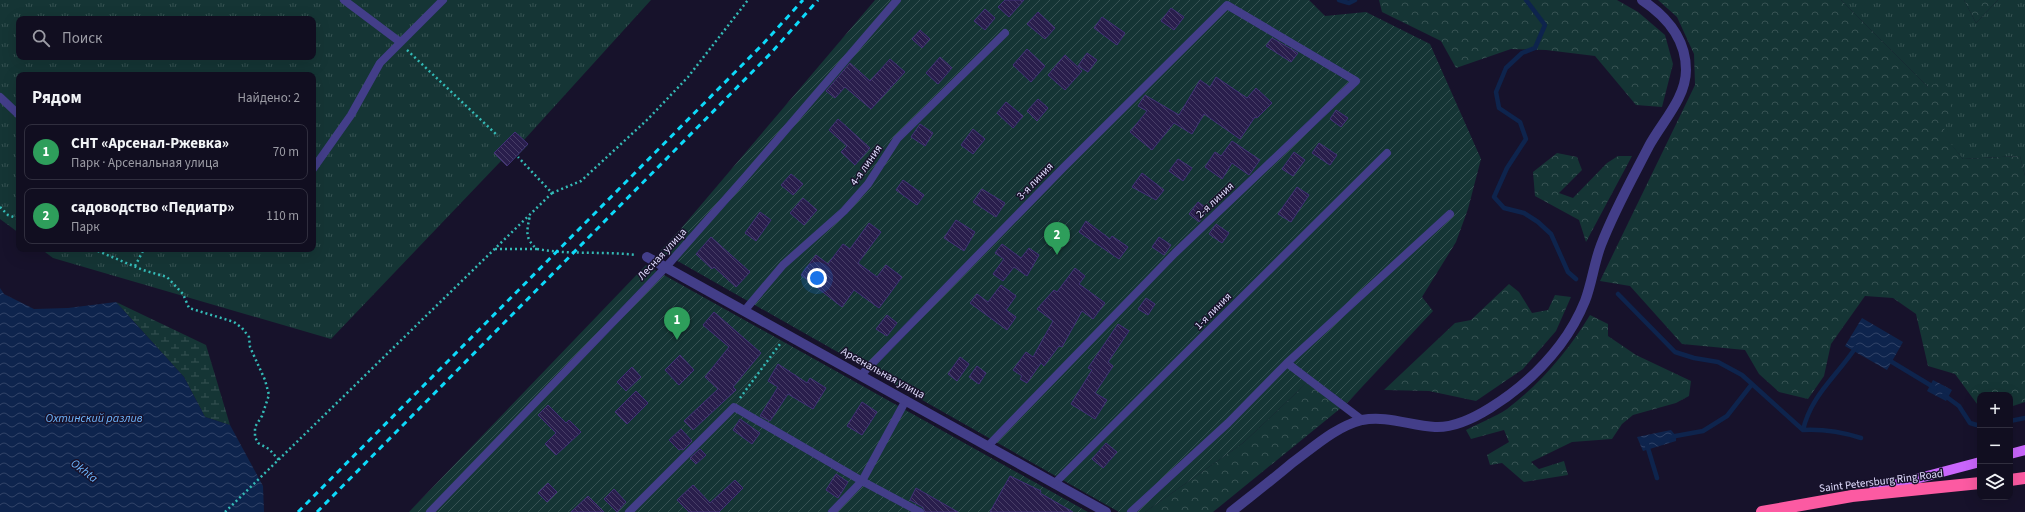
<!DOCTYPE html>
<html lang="ru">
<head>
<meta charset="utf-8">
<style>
	body { margin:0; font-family:"Source Sans 3",sans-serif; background:#1a1729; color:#f1f3f6 }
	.controls { position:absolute; right:12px; bottom:12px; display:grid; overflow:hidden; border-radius:8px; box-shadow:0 4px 16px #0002 }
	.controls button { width:36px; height:36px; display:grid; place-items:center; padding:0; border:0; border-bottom:1px solid #302e3e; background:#110e20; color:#f1f3f6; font:20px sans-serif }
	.you { position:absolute; left:817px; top:278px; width:14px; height:14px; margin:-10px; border:3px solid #fff; border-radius:50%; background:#1a73e8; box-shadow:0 0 0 6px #1a73e833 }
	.badge { display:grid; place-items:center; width:26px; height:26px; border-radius:50%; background:#0ddafa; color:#fff; font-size:13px; font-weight:700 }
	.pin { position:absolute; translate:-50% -33px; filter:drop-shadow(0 1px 2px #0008) }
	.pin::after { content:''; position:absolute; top:21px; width:14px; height:12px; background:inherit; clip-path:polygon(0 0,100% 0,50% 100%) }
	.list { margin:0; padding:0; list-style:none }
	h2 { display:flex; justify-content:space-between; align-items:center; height:52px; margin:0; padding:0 16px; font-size:17px }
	h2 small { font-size:13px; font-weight:400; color:#9c9ca5 }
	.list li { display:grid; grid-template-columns:26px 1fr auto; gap:12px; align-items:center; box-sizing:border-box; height:56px; margin:0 8px 8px; padding:0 8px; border:1px solid #302e3e; border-radius:8px }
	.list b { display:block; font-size:15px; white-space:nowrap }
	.list p { margin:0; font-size:13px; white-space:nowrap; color:#9c9ca5 }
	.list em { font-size:13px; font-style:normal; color:#9c9ca5 }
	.icon { flex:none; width:22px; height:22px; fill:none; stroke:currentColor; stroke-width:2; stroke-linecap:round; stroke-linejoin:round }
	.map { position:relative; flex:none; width:2025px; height:512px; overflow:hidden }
	.search { position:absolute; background:#110e20; box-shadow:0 4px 16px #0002; left:16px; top:16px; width:300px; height:44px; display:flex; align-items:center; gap:10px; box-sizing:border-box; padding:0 14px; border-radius:8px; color:#9c9ca5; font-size:15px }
	.panel { position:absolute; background:#110e20; box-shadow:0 4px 16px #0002; left:16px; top:72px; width:300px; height:180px; border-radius:8px }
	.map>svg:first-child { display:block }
	.grass { fill:url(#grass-tufts); fill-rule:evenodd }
	.forest { fill:url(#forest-crowns) }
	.wetland { fill:url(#wetland-marsh) }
	.garden { fill:url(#garden-furrows) }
	.water { fill:url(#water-waves) }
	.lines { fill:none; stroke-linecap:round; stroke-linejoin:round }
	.stream { stroke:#0e244d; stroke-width:4.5 }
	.building { fill:url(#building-back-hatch); stroke:#413177 }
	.path { stroke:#34bbb7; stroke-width:2.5; stroke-dasharray:2 3; stroke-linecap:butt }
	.service { stroke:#433e89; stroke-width:8 }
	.minor { stroke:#433e89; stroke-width:10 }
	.primary { stroke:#c966fc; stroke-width:10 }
	.motorway { stroke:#fc5aa2; stroke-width:12 }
	.rail { stroke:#0ddafa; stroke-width:3; stroke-dasharray:6 5; stroke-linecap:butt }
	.labels { text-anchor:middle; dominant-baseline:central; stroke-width:3; stroke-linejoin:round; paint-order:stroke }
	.street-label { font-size:11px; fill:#e1dcfe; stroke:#17122b }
	.water-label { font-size:12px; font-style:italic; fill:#6db5fc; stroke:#17122b }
</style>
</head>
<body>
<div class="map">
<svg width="2025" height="512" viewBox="0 0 2025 512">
	<defs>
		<pattern id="grass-tufts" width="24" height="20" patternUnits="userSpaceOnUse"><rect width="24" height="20" fill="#153535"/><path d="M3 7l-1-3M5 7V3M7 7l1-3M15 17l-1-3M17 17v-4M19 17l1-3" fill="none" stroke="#375253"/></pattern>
		<pattern id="forest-crowns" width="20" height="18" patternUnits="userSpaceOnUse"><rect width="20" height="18" fill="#153535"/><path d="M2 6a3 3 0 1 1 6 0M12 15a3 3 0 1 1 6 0" fill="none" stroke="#375253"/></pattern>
		<pattern id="wetland-marsh" width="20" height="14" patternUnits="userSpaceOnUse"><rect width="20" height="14" fill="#153535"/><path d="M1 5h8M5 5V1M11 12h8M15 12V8" fill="none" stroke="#375253"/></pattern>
		<pattern id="garden-furrows" width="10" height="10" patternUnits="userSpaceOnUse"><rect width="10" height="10" fill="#153535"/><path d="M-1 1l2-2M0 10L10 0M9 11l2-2" fill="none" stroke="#375253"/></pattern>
		<pattern id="water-waves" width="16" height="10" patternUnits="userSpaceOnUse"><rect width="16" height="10" fill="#0e244d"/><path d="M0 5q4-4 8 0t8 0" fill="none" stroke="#314368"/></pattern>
		<pattern id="building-back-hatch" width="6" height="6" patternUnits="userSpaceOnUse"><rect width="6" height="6" fill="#291e4c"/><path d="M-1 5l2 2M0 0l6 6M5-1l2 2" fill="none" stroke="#483e67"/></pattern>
	</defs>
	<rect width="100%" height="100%" fill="#17122b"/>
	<path class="grass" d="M0,0H651L524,140L528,145L507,166L501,161L331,339L53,258L41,249H313V75H19V233L0,219ZM19,19H313V57H19Z
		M1841,0H1964L1976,23L1998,0H2025V176L2020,156L1963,159L1943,135L1928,87Z"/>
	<path class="forest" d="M1379,0H1617L1638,12L1665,35L1673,64L1662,107L1636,105L1595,56L1546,50L1511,49L1456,68L1441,41L1382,12Z
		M1658,0H1841L1928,87L1942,80L1954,95L1943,134L1963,159L2020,156L2025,176V402L2010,407V395H1980V408L1955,374L1928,366L1916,314L1893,298L1865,296L1831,344L1824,376L1808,399L1779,392L1759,374L1745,350L1682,344L1630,286L1600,281L1695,85L1694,54L1677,17Z
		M1964,0H1998L1976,23Z
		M1557,153L1577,157L1582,170L1559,193L1573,198L1607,163L1618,156H1632L1586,242L1579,220L1535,196L1533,172Z
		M1509,284L1519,292L1532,313L1548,310L1555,295L1571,297L1556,331L1523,369L1476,401L1429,391L1384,390L1455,323L1471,320Z
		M1590,315L1608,324V336L1636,355L1691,381L1689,396L1676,403L1633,415L1622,424L1612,439L1572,442L1531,462L1539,469L1564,461L1568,475L1524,482L1502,463L1490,465L1487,455L1509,442L1504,430L1471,439L1466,430C1479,423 1495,417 1507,409C1540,384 1569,350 1590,315Z
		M1312,378L1347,403L1213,512H1145L1243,443Z"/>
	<path class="wetland" d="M116,302L206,345L230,425L205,417L184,377Z"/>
	<path class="garden" d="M875,0H1309L1325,16L1366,12L1430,44L1481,159L1468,209L1456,242L1422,297L1433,311L1347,403L1312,378L1243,443L1145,512H1119L660,251L678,232Z
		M646,265L1088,512H409Z"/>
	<path class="water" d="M0,288L4,294L34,309L68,308L116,302L184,377L205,417L230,425L263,486L264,512H0Z
		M1862,318L1903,342L1887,370L1845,346Z
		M1933,380L1952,390L1946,401L1927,391Z
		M1671,430L1676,436V441L1643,451L1637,437Z"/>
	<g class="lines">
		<path class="stream" d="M1339,0L1349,3L1355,0
			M1526,0L1545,25L1535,48L1522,53L1506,68L1496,92L1499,108L1520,122L1526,139L1507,168L1494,197L1504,208L1524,213L1538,222L1551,234L1568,272L1576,279
			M1618,294L1675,352L1694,358L1718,362L1742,375L1803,430C1823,429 1842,432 1861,438
			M1887,359L1935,388
			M1944,395L1959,406L1970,423L1980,426
			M2010,421L2025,418
			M1803,430C1811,395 1837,376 1856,347
			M1670,437L1703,431L1727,416L1752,384
			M1647,445L1657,478"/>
	</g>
	<path class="building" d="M1005,0H1024L1009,17L998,7Z
		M1171,8L1184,17L1174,30L1161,21Z
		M985,9L995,18L985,30L974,21Z
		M1038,12L1055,28L1045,39L1027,24Z
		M1102,17L1125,33L1117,45L1094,28Z
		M920,30L930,39L922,48L912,39Z
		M1272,38L1298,53L1291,62L1266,46Z
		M1027,49L1045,66L1031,82L1013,65Z
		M1087,53L1097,60L1088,72L1078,66Z
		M1065,55L1082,71L1065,90L1048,75Z
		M940,57L952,68L938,84L926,73Z
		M890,59L905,72L871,109L845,87L835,98L826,91L850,63L870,81Z
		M1216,77L1247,98L1256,88L1272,103L1257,118L1255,117L1240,139L1204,114L1192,134L1174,123L1152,150L1130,132L1147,111L1138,106L1145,95L1179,115L1200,80L1210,87Z
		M1038,99L1048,108L1037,121L1027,111Z
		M1006,102L1023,116L1013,128L997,113Z
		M1336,110L1348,118L1341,127L1330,119Z
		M838,119L870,148L855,165L841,152L847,146L829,130Z
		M920,124L933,133L925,146L911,137Z
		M973,129L985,139L973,154L961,145Z
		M515,132L528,144L507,166L494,153Z
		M1232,141L1260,160L1249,175L1232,163L1222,179L1205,167L1215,152L1221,156Z
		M1319,143L1337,155L1330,165L1312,153Z
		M1294,152L1305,160L1293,176L1282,169Z
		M1178,159L1192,168L1183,181L1169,171Z
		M1142,173L1164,190L1156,200L1132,187Z
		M791,174L803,184L793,195L781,185Z
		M903,180L924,195L917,205L896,190Z
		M1297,187L1309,195L1291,222L1278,214Z
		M982,189L1005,203L996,217L973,202Z
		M803,198L817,210L804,225L790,213Z
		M1198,202L1208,209L1199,222L1189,214Z
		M760,212L771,220L756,241L745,233Z
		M956,220L975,232L964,251L944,238Z
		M1086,221L1110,239L1112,236L1128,247L1119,259L1079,232Z
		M869,223L881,232L858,263L877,277L886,265L902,277L879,308L854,290L842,307L801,275L816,255L828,264L843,244L850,249Z
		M1216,224L1229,233L1222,243L1209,234Z
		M711,237L750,272L736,287L714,267L712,269L696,254Z
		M1159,237L1171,245L1164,255L1152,247Z
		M1002,244L1021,258L1029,248L1039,255L1027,276L1014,267L1003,281L993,274L1004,259L995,253Z
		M1075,268L1085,276L1079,284L1105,303L1093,319L1082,311L1062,347L1059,346L1044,366L1041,363L1027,383L1020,379L1022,376L1013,370L1026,352L1033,357L1053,321L1037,309L1054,290L1057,292Z
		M1001,285L1016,296L1006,310L1016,317L1007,330L970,303L977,294L988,302Z
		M1146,298L1155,304L1148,315L1138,309Z
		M714,312L761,353L733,387L736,390L693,430L684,421L718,389L705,377L729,347L703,325Z
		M887,315L897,323L887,336L876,329Z
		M1118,324L1129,331L1108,362L1113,366L1095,393L1107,400L1095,419L1071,404L1092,370L1088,368Z
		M680,355L694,370L679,385L665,370Z
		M960,357L969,364L957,381L948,374Z
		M778,364L807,383L810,378L826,388L813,409L788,394L770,421L760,416L778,387L768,381Z
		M977,366L986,373L979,384L969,377Z
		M632,367L641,377L626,391L617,382Z
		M636,391L648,403L627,424L615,412Z
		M862,402L877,412L862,435L847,426Z
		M548,405L566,423L569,420L581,432L556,455L545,444L556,433L538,415Z
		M740,419L760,433L752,444L733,430Z
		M681,429L692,441L683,450L681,449L679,450L669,440Z
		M1106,443L1117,452L1103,468L1092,459Z
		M700,449L706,455L696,464L690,458Z
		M836,474L848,482L838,498L826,490Z
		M1010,476L1041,491L1040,493L1073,512H990Z
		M735,480L743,488L719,512H689L677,500L693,485L710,503Z
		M548,483L557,492L547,502L538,493Z
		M916,488L958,512H925L923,507L910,500Z
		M614,489L626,502L617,512L604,499Z
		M588,496L604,512H571Z"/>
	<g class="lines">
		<path class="path" d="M407,50L498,136
			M552,193L581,181L648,119L688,77L748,0
			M0,207L8,215L19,219
			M93,249L143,270L167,277L183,294L189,308L234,322L242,328L249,337L250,347L265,380L269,395L262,416L255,427V437L258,443L269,449L279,460
			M495,249H537C524,238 527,231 530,215
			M537,249C570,255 603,251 636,255
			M135,266L144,249
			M740,398L780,344
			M225,512L552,193L518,157"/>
		<path class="service" d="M344,0L400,42
			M0,97L19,115
			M313,169L351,115L380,63L443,0
			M745,310L783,265L844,211L868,184L897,139L1005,33
			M1287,363L1362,420
			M861,375L1063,168L1227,5L1356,81L1175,253L988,446
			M1054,484L1387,153
			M430,512L666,267L747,175L897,0
			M629,512L734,407L862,481L920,512
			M832,512L862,481L906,400
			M1131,512L1228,423L1287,363L1450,214"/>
		<path class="minor" d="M647,257L1106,512
			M1231,512C1251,496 1272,480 1292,463C1314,447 1335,427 1362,420C1387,415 1411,426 1435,427C1454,428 1474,418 1490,408C1516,392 1541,370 1560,345C1569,333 1579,316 1585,301C1592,283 1594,263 1601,245C1614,211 1632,179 1649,146C1662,122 1686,98 1686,70C1686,39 1666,16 1642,0"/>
		<path class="primary" d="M2010,454L2025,450
			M1874,490L1980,462"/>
		<path class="motorway" d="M2010,480L2025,478
			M1762,512L1852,496L1980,483"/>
		<path class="rail" d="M298,512L763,44L803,0
			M317,512L771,53L818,0"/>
	</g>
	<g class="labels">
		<g class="street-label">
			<text transform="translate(866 165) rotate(-55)">4-я линия</text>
			<text transform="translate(1035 181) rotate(-46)">3-я линия</text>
			<text transform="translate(1215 200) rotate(-43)">2-я линия</text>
			<text transform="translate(662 254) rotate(-47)">Лесная улица</text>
			<text transform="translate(1213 311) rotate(-45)">1-я линия</text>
			<text transform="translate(883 373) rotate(29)">Арсенальная улица</text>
			<text transform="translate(1881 481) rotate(-7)">Saint Petersburg Ring Road</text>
		</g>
		<g class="water-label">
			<text x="94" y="418">Охтинский разлив</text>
			<text transform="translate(84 471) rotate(37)">Okhta</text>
		</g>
	</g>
</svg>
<div class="controls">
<button>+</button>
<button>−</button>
<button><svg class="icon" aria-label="layers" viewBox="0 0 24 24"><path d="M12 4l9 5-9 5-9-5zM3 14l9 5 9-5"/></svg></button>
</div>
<div class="you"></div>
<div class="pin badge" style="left:677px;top:340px;background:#2e9e5b">1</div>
<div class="pin badge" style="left:1057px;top:255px;background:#2e9e5b">2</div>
<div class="search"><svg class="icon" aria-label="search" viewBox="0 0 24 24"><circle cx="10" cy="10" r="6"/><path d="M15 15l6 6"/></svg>Поиск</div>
<section class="panel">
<h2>Рядом<small>Найдено: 2</small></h2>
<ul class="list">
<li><span class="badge" style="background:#2e9e5b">1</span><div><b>СНТ «Арсенал-Ржевка»</b><p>Парк · Арсенальная улица</p></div><em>70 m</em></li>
<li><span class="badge" style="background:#2e9e5b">2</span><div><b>садоводство «Педиатр»</b><p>Парк</p></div><em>110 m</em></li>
</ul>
</section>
</div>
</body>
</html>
